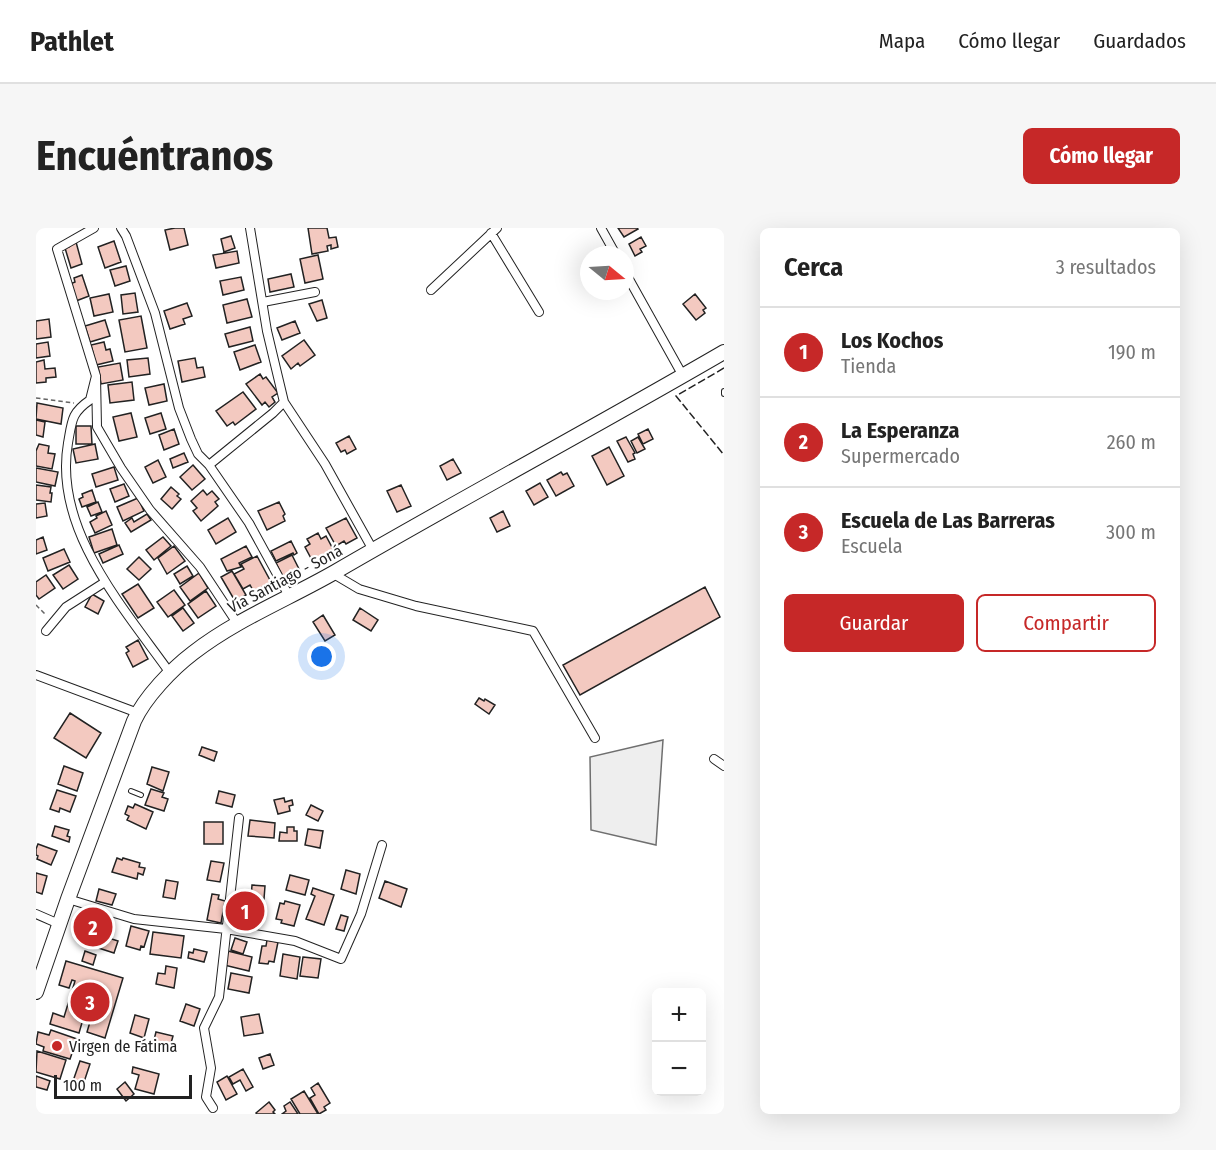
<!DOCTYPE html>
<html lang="es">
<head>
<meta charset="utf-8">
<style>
	body { margin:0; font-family:"Fira Sans Condensed",sans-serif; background:#f6f6f6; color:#222 }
	.controls { position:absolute; right:18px; bottom:18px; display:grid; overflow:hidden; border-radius:9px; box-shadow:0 6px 24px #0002 }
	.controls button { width:54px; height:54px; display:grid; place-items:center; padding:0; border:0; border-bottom:2px solid #e0e0e0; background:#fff; color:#222; font:30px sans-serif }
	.compass { position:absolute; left:544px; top:18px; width:54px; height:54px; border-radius:50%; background:#fff; box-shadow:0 6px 24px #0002; rotate:108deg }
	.scale { position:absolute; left:18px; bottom:15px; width:138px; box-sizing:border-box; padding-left:6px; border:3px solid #222; border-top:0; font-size:16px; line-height:21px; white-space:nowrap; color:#222; -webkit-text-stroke:4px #fff; paint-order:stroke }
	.you { position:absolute; left:286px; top:429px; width:21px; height:21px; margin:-15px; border:4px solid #fff; border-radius:50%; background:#1a73e8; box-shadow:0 0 0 9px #1a73e833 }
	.badge { display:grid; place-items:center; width:39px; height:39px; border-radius:50%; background:#c62828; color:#fff; font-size:20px; font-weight:700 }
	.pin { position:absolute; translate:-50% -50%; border:3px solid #fff; box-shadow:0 2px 6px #0006 }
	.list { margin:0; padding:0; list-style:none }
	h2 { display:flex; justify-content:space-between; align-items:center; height:78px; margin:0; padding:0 24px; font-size:26px }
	h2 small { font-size:20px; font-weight:400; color:#767676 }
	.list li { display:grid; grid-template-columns:39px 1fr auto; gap:18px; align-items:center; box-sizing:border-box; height:90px; padding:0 24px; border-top:2px solid #e0e0e0 }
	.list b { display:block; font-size:22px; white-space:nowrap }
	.list p { margin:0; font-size:20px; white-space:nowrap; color:#767676 }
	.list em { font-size:20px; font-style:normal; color:#767676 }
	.actions { display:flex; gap:12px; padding:18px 24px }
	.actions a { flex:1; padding:14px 0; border:2px solid #c62828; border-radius:9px; text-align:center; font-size:21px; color:#c62828 }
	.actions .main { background:#c62828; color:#fff }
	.map { position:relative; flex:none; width:688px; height:886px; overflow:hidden; border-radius:9px }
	header { display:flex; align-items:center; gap:36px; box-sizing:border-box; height:84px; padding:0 30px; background:#fff; border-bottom:2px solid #e0e0e0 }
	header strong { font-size:28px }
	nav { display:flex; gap:33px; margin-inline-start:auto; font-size:21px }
	.intro { display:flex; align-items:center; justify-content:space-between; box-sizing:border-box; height:144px; padding:0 36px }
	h1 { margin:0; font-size:42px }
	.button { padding:15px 27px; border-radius:9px; background:#c62828; color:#fff; font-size:21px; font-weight:700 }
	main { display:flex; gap:36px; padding:0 36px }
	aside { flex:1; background:#fff; border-radius:9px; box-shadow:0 6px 24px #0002 }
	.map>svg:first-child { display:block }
	.green { fill:#eee; stroke:#6f6f6f; stroke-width:1.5 }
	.building { fill:#f3c9c0; stroke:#222; stroke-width:1.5 }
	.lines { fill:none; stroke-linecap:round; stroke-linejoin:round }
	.service-casing { stroke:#222; stroke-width:6 }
	.minor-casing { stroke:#222; stroke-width:10 }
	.primary-casing { stroke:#222; stroke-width:16 }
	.path { stroke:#646464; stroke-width:1.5; stroke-dasharray:4.5 3; stroke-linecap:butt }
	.service { stroke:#fff; stroke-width:4 }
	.minor { stroke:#fff; stroke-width:8 }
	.primary { stroke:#fff; stroke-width:14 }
	.fence { stroke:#222; stroke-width:1.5; stroke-dasharray:8 3; stroke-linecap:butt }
	.poi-dot { fill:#c62828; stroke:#fff; stroke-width:2 }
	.labels { text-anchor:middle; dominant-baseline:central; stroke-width:4.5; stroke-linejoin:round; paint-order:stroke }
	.street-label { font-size:16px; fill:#222; stroke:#fff }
	.poi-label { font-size:16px; fill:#222; stroke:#fff; text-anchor:start }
</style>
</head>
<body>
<header>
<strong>Pathlet</strong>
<nav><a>Mapa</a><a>Cómo llegar</a><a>Guardados</a></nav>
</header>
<div class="intro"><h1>Encuéntranos</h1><a class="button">Cómo llegar</a></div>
<main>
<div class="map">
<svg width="688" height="886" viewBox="0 0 688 886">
	<rect width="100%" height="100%" fill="#fff"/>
	<path class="green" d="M627,512L620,617L555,602L554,529Z"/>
	<path class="building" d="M139,0H148L152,17L134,22L129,2Z
		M272,0H291L293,10L300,9L302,19L295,21V17L291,18L292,23L276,26Z
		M582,0H601L602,1L588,9Z
		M195,8L199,20L188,24L185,11Z
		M605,9L610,18L604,21L606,24L599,28L593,16Z
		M78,13L85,34L69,40L62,19Z
		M40,14L46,36L35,40L29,20L33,19V16Z
		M201,23L203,35L180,40L177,27Z
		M282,27L287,51L269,55L264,31Z
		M90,38L94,53L79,58L74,42Z
		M255,46L258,59L234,64L232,51Z
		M46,47L53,68L40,73L34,56L39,54L38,50Z
		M205,49L208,62L187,67L184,53Z
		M99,65L102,84L87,86L85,67Z
		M73,66L77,84L58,88L54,70Z
		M659,66L670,80L667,82L669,85L660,92L647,76Z
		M211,71L216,89L191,95L187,77Z
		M286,72L291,90L281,93L273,76Z
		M151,75L156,88L147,91L149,96L134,101L128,83Z
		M105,88L111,120L89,124L83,92Z
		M13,91L15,109L0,111V93Z
		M69,92L74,108L54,114L49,98Z
		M259,93L264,105L246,112L241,100Z
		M214,99L217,113L193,119L189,106Z
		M268,112L279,127L264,138L262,135L255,141L246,128Z
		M12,114L14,128L0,130V116Z
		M68,114L70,122L74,121L77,133L60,137L55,117Z
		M219,117L225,134L204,142L198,124Z
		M112,130L114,146L93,149L91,132Z
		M159,130L161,140L167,139L169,149L146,154L142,133Z
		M8,132L9,141L19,140L20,149L10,150V154L0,155V134Z
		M84,135L87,152L65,156L62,139Z
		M224,146L227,151L230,149L242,165L236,169L239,174L233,179L229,174L226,177L210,156Z
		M96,154L98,172L74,175L72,157Z
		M128,156L131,173L113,177L109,160Z
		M207,164L220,181L199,197L197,194L191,198L180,183Z
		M1,175L27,180L25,196L0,191Z
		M95,185L101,209L83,213L77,189Z
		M125,185L130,201L114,206L109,190Z
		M0,192L9,194L7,209L0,207Z
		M40,198H55L56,216H40Z
		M138,201L143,216L128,222L123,207Z
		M612,201L617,211L607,216L602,206Z
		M313,208L320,221L311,226L309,222L305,224L300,215Z
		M590,209L599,225L597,226L599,231L592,234L581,213Z
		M602,209L609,221L601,225L595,213Z
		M3,216L13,218L12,225L19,226L16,241L0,238V223Z
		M59,216L62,231L40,235L37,221Z
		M573,219L588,248L571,257L556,228Z
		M148,225L152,234L137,240L134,231Z
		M417,231L425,245L411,252L404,238Z
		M122,232L130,249L117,255L109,239Z
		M157,237L169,251L156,262L144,249Z
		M78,239L82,252L60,259L56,246Z
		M0,240L22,244L19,258L0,254Z
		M525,244L527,247L531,245L538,258L520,268L511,252Z
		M504,255L512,269L498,277L490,263Z
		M88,256L93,268L79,274L74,261Z
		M0,257L15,259L14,265H16L15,274L0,272Z
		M365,257L375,278L361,284L351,263Z
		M135,259L143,266L141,268L145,271L136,281L125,271Z
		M56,262L60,274L46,279L43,271L47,269L46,266Z
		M167,262L171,267L176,263L183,271L179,274L182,278L165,293L157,283L161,280L155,273Z
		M102,270L108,283L87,293L81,279Z
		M62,274L66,284L55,288L51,279Z
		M243,274L249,286L247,288L249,293L231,302L222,283Z
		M9,275L11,288L0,290V276Z
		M70,283L76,297L59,305L54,294L61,290L60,288Z
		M467,283L474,298L461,304L454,290Z
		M111,286L115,292L95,304L89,295L96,290L98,294Z
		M192,290L200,304L180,316L172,302Z
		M310,290L321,310L310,316L308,313L300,318L290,300Z
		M76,301L81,317L58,325L53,309Z
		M282,305L285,311L290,308L298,323L277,334L269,319L274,316L271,311Z
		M7,309L11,322L0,326V312Z
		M127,309L135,318L118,332L110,322Z
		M255,313L261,325L258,327L257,325L240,333L235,323Z
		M83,317L87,326L67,335L63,326Z
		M138,318L149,333L131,346L122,330Z
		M210,318L216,329L203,335L205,339L191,343L185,331Z
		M28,321L34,334L12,343L7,330Z
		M256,327L264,343L248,351L240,335Z
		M221,328L235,354L218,364L214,357L207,361L198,346L208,341L205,336Z
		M103,329L115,341L103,352L91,341Z
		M33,337L42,351L27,361L17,347Z
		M151,338L157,348L144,356L138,346Z
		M196,343L210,367L199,373L185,349Z
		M163,345L172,360L154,373L144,359Z
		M10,347L19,360L3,371L0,367V354Z
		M102,356L118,380L102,390L86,366Z
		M669,359L684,389L544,467L527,437Z
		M138,362L149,377L132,389L121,374Z
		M170,363L180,378L162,390L152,376Z
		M56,366L68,373L62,386L49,379Z
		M147,380L158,395L147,403L136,388Z
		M324,380L342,392L335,403L317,392Z
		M287,387L299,407L289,413L277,394Z
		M102,412L112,431L97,439L90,425L93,423L90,419Z
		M443,470L448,473L449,471L459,477L453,486L439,476Z
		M34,485L65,505L50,530L18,510Z
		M166,519L181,524L178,533L163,527Z
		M28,538L47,545L41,563L22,556Z
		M116,539L133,544L127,563L111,556Z
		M115,561L128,565L126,569L132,571L128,583L109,577Z
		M21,562L40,568L34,584L24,580L23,584L14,581Z
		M183,563L199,567L196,579L180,575Z
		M248,570L249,574L256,572L257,577L253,578L254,583L242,586L238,572Z
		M99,576L117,584L110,601L91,592L93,588L89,586L92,578L97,580Z
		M275,577L287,583L282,593L270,587Z
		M214,592L239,595L238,610L212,608Z
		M168,594H187V616H168Z
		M19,598L33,602L31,608L34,609L33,614L16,608Z
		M251,599H258V603H261V613H243L244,604L251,605Z
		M272,601L287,603L284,620L269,617Z
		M2,616L21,623L15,637L1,631L2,628L0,627V621Z
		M81,630L86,632L87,630L104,635L103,639L109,640L107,647L102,645L101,651L76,644Z
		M175,633L188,635L184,654L171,652Z
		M310,642L324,646L320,666L305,661Z
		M0,645L11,648L6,666L0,664Z
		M254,647L273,652L269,667L250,662Z
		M130,652L142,654L139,671L127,669Z
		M349,653L371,661L365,679L343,670Z
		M216,657L229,658L228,671L215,670Z
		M277,660L298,667L288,697L270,691L279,668L275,666Z
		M63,661L80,666L76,677L60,673Z
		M176,666L183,667L182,671L189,673L185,695L171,692Z
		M249,673L264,677L258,698L245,695L246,692L240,691L244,675L248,676Z
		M199,675L216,679L214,689L197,685Z
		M305,687L312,689L308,703L300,701Z
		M51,693L64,697L61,706L48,701Z
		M95,698L113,703L108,719L105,718L104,722L90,718Z
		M51,703L82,713L78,725L47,715Z
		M117,704L148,708L145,730L114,726Z
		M199,710L211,714L207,726L195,722Z
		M231,712L242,714L238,734L233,733L232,736L223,735L226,718H230Z
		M158,721L171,724L168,734L152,730L153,724L157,725Z
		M49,723L60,727L57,737L46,733Z
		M192,723L216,729L213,743L188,737Z
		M247,726L264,729L261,751L244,748Z
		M267,729L285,731L282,750L264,748Z
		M30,733L87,750L69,810L51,804L64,760L57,757L43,805L14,796L17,785L28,789L39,753L36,752L33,760L23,757Z
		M130,738L141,740L138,760L120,756L122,745L129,746Z
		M195,745L216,749L213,765L192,761Z
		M150,776L164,781L158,798L144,793Z
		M223,786L227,805L208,808L205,789Z
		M99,787L113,791L108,810L94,805Z
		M15,802L41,811L34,831L7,823L8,819L0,816L2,804L13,807Z
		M120,804L137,808L134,819L130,818L129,823L116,820Z
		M1,823L30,832L24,851L0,844Z
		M234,826L238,837L227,841L223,830Z
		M44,833L54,836L47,857L37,853Z
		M97,839L123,846L118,866L99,861L103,847L96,845Z
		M207,841L217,859L210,863L204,852L197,856L193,849Z
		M0,848L14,853L11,862L0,859Z
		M191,848L201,866L190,872L181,854Z
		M89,854L98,866L90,873L81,861Z
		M282,855L294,875L288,879L290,882L283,886L274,870L279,867L275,860Z
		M268,863L282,886H264L255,871Z
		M233,874L239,882L237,884L239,886H221L220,885Z
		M254,874L262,886H246L250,883L248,878Z"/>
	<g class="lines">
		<defs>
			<path id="service" d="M688,163V166
				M95,563L105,567"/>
			<path id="minor" d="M58,0L21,21L60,148
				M85,0L90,8L119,85L143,180L155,211L162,226L173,237L213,295L253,368
				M565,0L580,27
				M455,5L503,84
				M589,44L647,148
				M395,62L461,0
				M227,74L279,64
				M248,174L289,236L337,322
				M173,237L237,185L248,174L231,103L214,0
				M296,345L323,361L380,378L497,403L559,510
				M10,403L30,379L69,354
				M134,445C87,379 17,301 32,215C36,193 35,185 54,172L60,148L61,199L85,240L114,282L164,339L201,395
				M0,447L102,485
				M678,531L688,538
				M32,671L98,691L190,701L259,713L305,731L325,686L346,617
				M0,686L23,696
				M177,880L170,869L175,840L168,800L183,769L203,590"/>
			<path id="primary" d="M0,764L32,671L98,493C109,469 136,441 157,425C201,391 252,371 299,344C428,269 559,199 688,124"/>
		</defs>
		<use href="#service" class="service-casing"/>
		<use href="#minor" class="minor-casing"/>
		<use href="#primary" class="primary-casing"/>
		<path class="path" d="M0,170L38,175
			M0,377L10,387"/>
		<use href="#service" class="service"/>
		<use href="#minor" class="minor"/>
		<use href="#primary" class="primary"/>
		<path class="fence" d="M688,140L640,168L688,227"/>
	</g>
	<circle class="poi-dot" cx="21" cy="818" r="6"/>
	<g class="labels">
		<g class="street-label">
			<text transform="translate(249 351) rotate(-28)">Vía Santiago - Soná</text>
		</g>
		<g class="poi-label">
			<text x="33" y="818">Virgen de Fátima</text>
		</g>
	</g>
</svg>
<div class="controls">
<button>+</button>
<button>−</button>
</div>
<svg class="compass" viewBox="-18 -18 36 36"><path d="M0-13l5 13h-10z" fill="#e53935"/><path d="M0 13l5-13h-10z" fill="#767676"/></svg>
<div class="scale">100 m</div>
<div class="you"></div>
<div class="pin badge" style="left:209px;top:683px">1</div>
<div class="pin badge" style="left:57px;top:699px">2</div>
<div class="pin badge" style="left:54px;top:774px">3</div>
</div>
<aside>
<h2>Cerca<small>3 resultados</small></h2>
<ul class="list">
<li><span class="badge">1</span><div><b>Los Kochos</b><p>Tienda</p></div><em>190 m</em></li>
<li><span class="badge">2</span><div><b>La Esperanza</b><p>Supermercado</p></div><em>260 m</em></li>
<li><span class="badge">3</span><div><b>Escuela de Las Barreras</b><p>Escuela</p></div><em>300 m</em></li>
</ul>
<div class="actions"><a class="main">Guardar</a><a>Compartir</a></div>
</aside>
</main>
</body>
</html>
